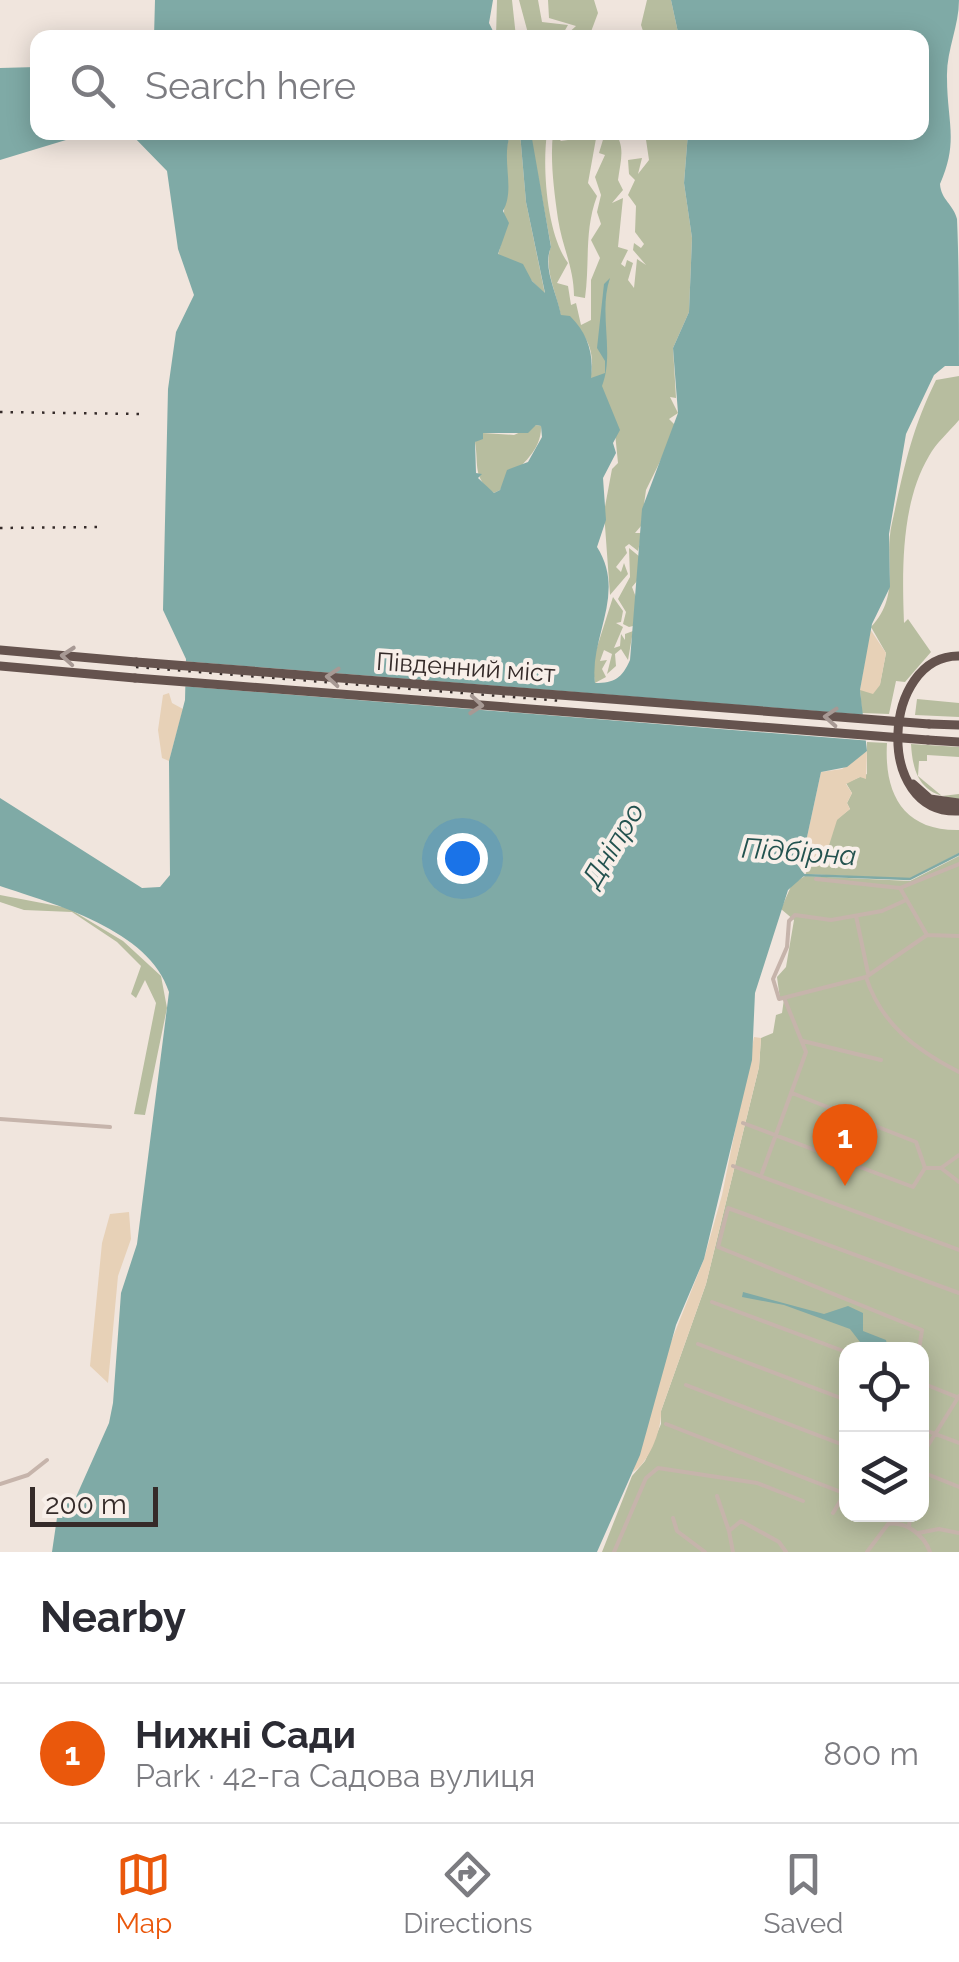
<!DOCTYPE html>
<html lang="en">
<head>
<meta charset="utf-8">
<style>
	body { margin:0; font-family:Raleway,sans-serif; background:#f2f2f3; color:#2b2b33 }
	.controls { position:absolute; right:30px; bottom:30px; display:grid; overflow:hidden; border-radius:20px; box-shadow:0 5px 25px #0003 }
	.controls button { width:90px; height:90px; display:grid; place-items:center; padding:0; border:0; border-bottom:2px solid #e1e1e2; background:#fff; color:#2b2b33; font:50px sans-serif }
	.scale { position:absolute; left:30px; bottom:25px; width:128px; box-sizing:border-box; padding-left:10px; border:5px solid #352b29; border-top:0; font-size:28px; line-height:35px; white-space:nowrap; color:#352b29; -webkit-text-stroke:8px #f8efe9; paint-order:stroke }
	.you { position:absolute; left:462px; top:858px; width:35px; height:35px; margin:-25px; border:8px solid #fff; border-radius:50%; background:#1a73e8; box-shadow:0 0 0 15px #1a73e833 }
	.badge { display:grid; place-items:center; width:65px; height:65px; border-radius:50%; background:#ea580c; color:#fff; font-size:32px; font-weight:700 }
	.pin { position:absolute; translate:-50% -82px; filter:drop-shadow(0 2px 5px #0008) }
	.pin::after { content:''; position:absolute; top:52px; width:35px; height:30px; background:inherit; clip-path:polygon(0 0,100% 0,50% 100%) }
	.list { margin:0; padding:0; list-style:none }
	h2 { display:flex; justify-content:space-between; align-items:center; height:130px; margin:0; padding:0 40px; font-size:42px }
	h2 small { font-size:32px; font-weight:400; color:#7c7c81 }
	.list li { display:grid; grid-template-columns:65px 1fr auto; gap:30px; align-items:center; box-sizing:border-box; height:140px; padding:0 40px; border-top:2px solid #e1e1e2 }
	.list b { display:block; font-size:38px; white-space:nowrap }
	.list p { margin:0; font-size:32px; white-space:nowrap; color:#7c7c81 }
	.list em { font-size:32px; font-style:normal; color:#7c7c81 }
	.icon { flex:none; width:55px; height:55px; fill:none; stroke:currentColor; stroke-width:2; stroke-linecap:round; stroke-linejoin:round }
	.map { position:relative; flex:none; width:959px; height:1552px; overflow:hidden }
	.search { position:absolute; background:#fff; box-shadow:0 5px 25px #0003; left:30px; right:30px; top:30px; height:110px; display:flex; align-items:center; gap:25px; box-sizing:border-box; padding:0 35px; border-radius:20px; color:#7c7c81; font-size:38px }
	.sheet { height:270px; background:#fff }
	nav { display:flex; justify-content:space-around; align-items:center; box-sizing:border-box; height:140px; border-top:2px solid #e1e1e2; background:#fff; font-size:28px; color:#7c7c81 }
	nav a { display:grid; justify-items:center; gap:5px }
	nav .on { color:#ea580c }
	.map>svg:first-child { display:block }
	.green { fill:#b7bd9f; fill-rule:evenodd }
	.sand { fill:#e7d1b7 }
	.water { fill:#7faaa6; fill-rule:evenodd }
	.pier { fill:#f0e5dd }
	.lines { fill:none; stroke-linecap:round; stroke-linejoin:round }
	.stream { stroke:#7faaa6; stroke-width:2.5 }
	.minor { stroke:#c6b4ab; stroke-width:4 }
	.trunk { stroke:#65534e; stroke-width:9 }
	.rail { stroke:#352b29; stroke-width:2.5; stroke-dasharray:2.5 8; stroke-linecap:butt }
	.trunk-bridge { stroke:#65534e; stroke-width:9 }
	.oneway { stroke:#a79994 }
	.labels { text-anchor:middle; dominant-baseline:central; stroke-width:8; stroke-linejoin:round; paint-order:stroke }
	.street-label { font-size:25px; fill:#352b29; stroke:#f8efe9 }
	.water-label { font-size:28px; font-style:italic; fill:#23524f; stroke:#f8efe9 }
</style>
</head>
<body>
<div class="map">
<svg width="959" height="1552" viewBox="0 0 959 1552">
	<rect width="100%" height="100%" fill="#f0e5dd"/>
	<path class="green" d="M497,0H512L516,37H496Z
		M519,0H538L542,22L568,25L564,32H553V37H529Z
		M548,0H594L598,13L589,37H564L576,26L549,18Z
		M647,0H671L679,37H645L641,25Z
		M511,133H520L526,202L545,294L514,263L498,255C511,217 497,165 511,133Z
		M547,133C542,168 547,235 568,263L557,283L568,286L571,305L576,303L581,325L591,320V280L600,258L591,240L601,224L597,212L601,195L595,177L605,155L599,153L605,133H615C626,147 620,163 618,180L623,190L612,203L623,198L618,247L628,250L621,264L625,267L627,260L633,263L628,280L634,288L637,259L646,265L633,250L634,243L641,248L644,244L635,232L636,206L628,195L635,180L629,174L628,160L642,158L638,174L649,160L645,133H688L684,183L692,238L689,312L673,348L676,398L670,397L678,413L669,419L677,427L646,490L641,526L635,533H642L638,551L629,544L625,547L627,553L616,567L621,572L624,563L628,574L610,595L604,512L612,469L618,463L614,423L590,379C597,351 586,329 561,316C557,294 543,268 551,246L530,134Z
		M553,133L561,141L575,139L579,133H597L588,183L597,196C584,231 590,262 585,298L574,296C574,268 562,246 558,219C554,190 550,161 553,133Z
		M959,376V420C949,432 936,443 929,456C901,503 902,570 904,623L908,619L931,652L905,682L896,681L889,714L862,713L860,690L880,684L886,653L871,627C902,594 883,561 892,523C904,468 911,431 936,380Z
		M536,425L541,426C542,455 513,469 500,490L494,493C472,478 479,465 475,442L483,433L514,435Z
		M629,548L640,557L637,581L632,587L637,600L633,626L629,627L623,624L626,612L618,599L630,577Z
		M613,597L623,611L621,622L616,623L623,627L614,648L620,646L621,634L625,640V634L633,631L628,660L621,649L615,654L616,666L607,674L612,654L604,650L600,661L607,660L602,669L606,677L595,683L592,663Z
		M917,699L959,703V717L915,715Z
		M867,742L887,743C884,792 902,831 959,830V853L909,879L806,874L808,858L817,863L837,819L850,809L847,803L852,793L846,783L867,774Z
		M911,744L959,747V757L927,755V761H919L918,776L942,796L959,794V799C923,796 913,778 911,744Z
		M959,856V1552H602L632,1476L645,1461L661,1424V1411L706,1284L759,1067L761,1038L773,1033L776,1015L782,1013L784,999H780L777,977L786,967L794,920L781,909L792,884L805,876L910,881ZM846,1350H922V1514H846Z
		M0,895L68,908L123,941L161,976L167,1008L145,1115L134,1114L156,1003L145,980L136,998L131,994L141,966L117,942L72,912L24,910L0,902Z"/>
	<path class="sand" d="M870,629L886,653L880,685L873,694L860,690Z
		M169,693L172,703L183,709L169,761L162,758L158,730L163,695Z
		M867,751L866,779L860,777L846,784L852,793L847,803L850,809L837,820L825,858L810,862L804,851L821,772L842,769Z
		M754,1037L761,1038L759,1067L706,1284L661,1411C662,1429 649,1463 633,1472L665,1357L704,1259L722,1195Z
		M129,1212L131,1239L118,1276L108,1383L90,1366L102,1243L110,1214Z"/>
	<path class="water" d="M155,0H493L489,23L496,37H154Z
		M671,0H959C959,27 946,51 947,78C947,122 959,141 940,184C941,200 954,205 957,219C959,265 959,320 959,366H945L934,375L906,434L889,534L890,587L872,624L860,690L867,751L847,767L821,772L804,851L797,864L805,875L788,890L755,993L752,1060L704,1259L676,1325L640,1455L597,1552H52L59,1504L76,1497L109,1423L113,1403L121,1293L137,1244L169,992C150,930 54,904 0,886V798L142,888L160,887L170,875L169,761L185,700L186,659L163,610L168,389L176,332L194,295L178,249L167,171L130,133H511C500,158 516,188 503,211L509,223L498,254L523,264L532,281L545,293L526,202L520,133H531L551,247C542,267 557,294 561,315L570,316C588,334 594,354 591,378L605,373V361L597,348L604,284L610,278C598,313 615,352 602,386L620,430L613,443L616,453L603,478L606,520L597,547C627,594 589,637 595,683C615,683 622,678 630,660L642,509L678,413L673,348L689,312L692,238L684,183L688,133L922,132V38L679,37ZM536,425L541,426L542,437L528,462L507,470L500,490L494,493L478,478L482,474L476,473L475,442L483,439V433H528Z
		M37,67L38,132L89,133L0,160V68Z
		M743,1292L824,1314L848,1306L863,1313V1331L886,1340L888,1349L860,1342L850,1329L784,1305L742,1297Z"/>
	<path class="pier" d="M181,661L867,715L872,741L181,686Z"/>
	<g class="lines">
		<path class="stream" d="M802,875L910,879L959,854"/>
		<path class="minor" d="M816,879L900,888L959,864
			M900,888L927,935
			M904,901L882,911L831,920L795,915L789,921L787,947L773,979L779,999L866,977L927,935L959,936
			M856,916L868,973
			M866,977C881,1024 916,1050 959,1072
			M803,1041L881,1060
			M792,1093L916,1142L925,1168H941
			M0,1119L110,1127
			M743,1123L913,1187L925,1168
			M733,1166L959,1250
			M941,1168L959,1182
			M941,1168L959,1155
			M762,1173L806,1052L785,1000
			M712,1302L846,1352
			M698,1344L846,1400
			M919,1350L922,1330L718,1247L728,1208L959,1293
			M922,1383L959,1398
			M686,1385L846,1446
			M666,1424L846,1494
			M922,1429L959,1443
			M922,1455L959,1396
			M922,1472L959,1487
			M0,1484L28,1475L47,1460
			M717,1496L729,1531L741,1521L779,1542L786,1552
			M833,1513L845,1493
			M673,1518L677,1531L705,1552
			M909,1528L910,1514
			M729,1531L733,1552
			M918,1533L939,1529L959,1533
			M614,1552L646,1478L658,1468L757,1483L803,1501
			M867,1552L888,1524C906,1521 924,1535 930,1552"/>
		<path class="trunk" d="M0,650L136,662
			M959,656C882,655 873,815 959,811
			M0,666L135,678
			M929,724L959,725
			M928,740L959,742
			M913,784L930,799L959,803"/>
		<path class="rail" d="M0,412L141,414
			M0,528L102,527
			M136,667L562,701"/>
		<path class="trunk-bridge" d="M136,662L929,724
			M135,678L928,740"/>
	</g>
	<defs><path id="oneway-chevron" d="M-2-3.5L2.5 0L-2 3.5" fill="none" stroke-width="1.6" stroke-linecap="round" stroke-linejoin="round" transform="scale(2.5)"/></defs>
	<g class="oneway">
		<use href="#oneway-chevron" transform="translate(68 656) rotate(-175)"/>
		<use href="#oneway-chevron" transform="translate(333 677) rotate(-176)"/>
		<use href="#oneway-chevron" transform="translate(476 705) rotate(5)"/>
		<use href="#oneway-chevron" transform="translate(831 717) rotate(-176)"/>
	</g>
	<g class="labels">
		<g class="street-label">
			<text transform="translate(466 667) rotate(4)">Південний міст</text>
		</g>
		<g class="water-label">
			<text transform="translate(613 845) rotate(-59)">Дніпро</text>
			<text transform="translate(799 852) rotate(4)">Підбірна</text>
		</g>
	</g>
</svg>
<div class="controls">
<button><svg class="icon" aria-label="locate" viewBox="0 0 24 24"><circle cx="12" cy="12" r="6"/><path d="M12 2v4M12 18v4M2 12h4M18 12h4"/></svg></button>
<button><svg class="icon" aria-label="layers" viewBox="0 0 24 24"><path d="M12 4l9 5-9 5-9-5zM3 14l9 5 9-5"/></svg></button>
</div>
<div class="scale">200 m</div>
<div class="you"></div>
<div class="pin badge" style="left:845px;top:1186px">1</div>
<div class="search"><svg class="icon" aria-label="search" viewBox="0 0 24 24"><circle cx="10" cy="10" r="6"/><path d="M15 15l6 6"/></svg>Search here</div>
</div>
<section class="sheet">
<h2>Nearby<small></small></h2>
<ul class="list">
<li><span class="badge">1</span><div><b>Нижні Сади</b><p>Park · 42-га Садова вулиця</p></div><em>800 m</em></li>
</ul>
</section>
<nav>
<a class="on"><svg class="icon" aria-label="map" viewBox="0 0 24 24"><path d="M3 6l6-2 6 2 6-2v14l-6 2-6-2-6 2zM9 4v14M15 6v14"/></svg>Map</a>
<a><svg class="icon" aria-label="directions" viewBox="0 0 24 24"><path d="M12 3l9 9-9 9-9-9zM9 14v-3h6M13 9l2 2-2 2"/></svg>Directions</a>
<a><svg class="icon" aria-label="saved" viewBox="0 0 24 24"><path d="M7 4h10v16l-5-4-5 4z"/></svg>Saved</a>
</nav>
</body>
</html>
